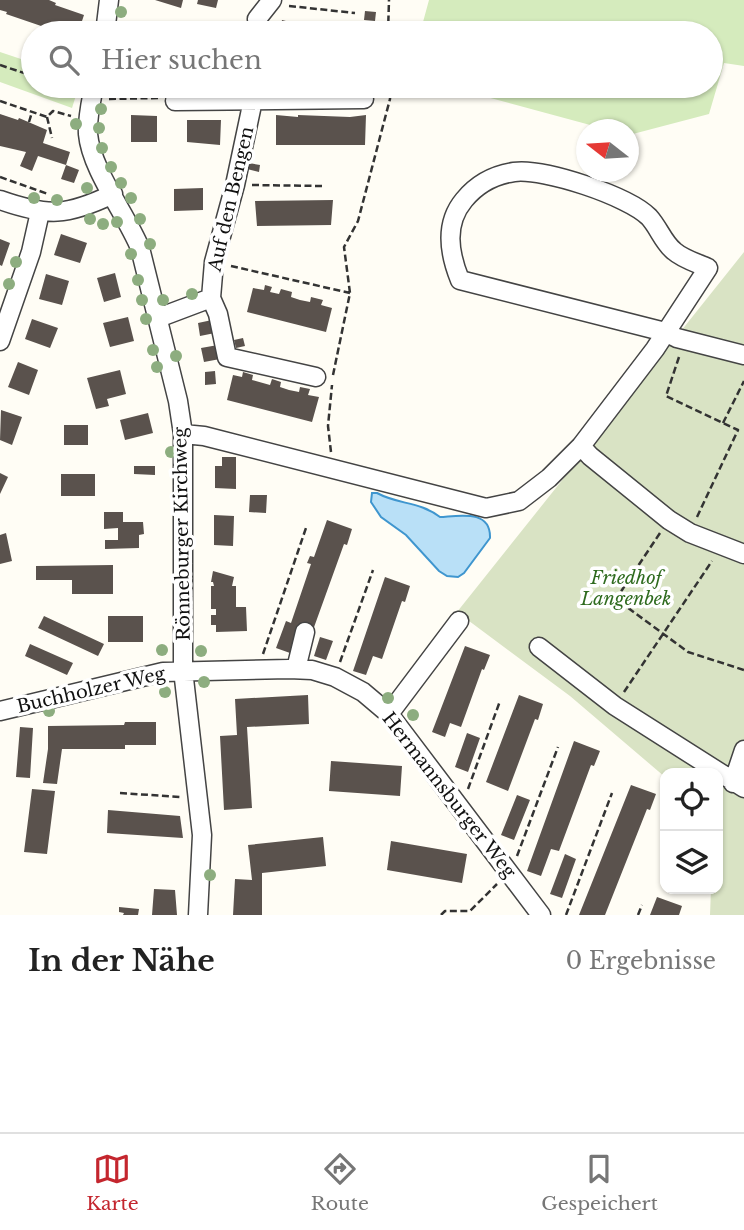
<!DOCTYPE html>
<html lang="de">
<head>
<meta charset="utf-8">
<style>
	body { margin:0; font-family:"Libre Baskerville",serif; background:#f6f6f6; color:#222 }
	.controls { position:absolute; right:21px; bottom:21px; display:grid; overflow:hidden; border-radius:14px; box-shadow:0 2px 5px #0004 }
	.controls button { width:63px; height:63px; display:grid; place-items:center; padding:0; border:0; border-bottom:2px solid #e0e0e0; background:#fff; color:#222; font:35px sans-serif }
	.compass { position:absolute; left:576px; top:119px; width:63px; height:63px; border-radius:50%; background:#fff; box-shadow:0 2px 5px #0004; rotate:287deg }
	.list { margin:0; padding:0; list-style:none }
	h2 { display:flex; justify-content:space-between; align-items:center; height:91px; margin:0; padding:0 28px; font-size:30px }
	h2 small { font-size:23px; font-weight:400; color:#767676 }
	.icon { flex:none; width:38px; height:38px; fill:none; stroke:currentColor; stroke-width:2; stroke-linecap:round; stroke-linejoin:round }
	.map { position:relative; flex:none; width:744px; height:915px; overflow:hidden }
	.search { position:absolute; background:#fff; box-shadow:0 2px 5px #0004; left:21px; right:21px; top:21px; height:77px; display:flex; align-items:center; gap:18px; box-sizing:border-box; padding:0 24px; border-radius:38px; color:#767676; font-size:26px }
	.sheet { height:217px; background:#fff }
	nav { display:flex; justify-content:space-around; align-items:center; box-sizing:border-box; height:98px; border-top:2px solid #e0e0e0; background:#fff; font-size:19px; color:#767676 }
	nav a { display:grid; justify-items:center; gap:4px }
	nav .on { color:#c4262e }
	.map>svg:first-child { display:block }
	.green { fill:#d5ebbd }
	.cemetery { fill:#d9e3c4 }
	.water { fill:#b9e0f7; stroke:#3f96cf; stroke-width:2 }
	.building { fill:#5a524d }
	.lines { fill:none; stroke-linecap:round; stroke-linejoin:round }
	.minor-casing { stroke:#444; stroke-width:21 }
	.path { stroke:#333; stroke-width:2.5; stroke-dasharray:7 3.5; stroke-linecap:butt }
	.minor { stroke:#fff; stroke-width:18 }
	.tree { fill:#8dad7f }
	.labels { text-anchor:middle; dominant-baseline:central; stroke-width:7; stroke-linejoin:round; paint-order:stroke }
	.street-label { font-size:18px; fill:#111; stroke:#fff }
	.park-label { font-size:18px; font-style:italic; fill:#2f6b1f; stroke:#fff }
</style>
</head>
<body>
<div class="map">
<svg width="744" height="915" viewBox="0 0 744 915">
	<rect width="100%" height="100%" fill="#fffdf5"/>
	<path class="green" d="M429,0H744V66L724,63L709,114L629,135L628,130L605,129L446,86H711V33H420Z
		M0,52L33,63V86H79L72,108L0,82Z"/>
	<path class="cemetery" d="M744,252V915H710L711,889H718V773H665V777L570,696L457,612Z"/>
	<path class="water" d="M372,493H377C399,505 419,501 440,517C459,516 491,509 490,538L464,573L458,577L447,576L439,571L406,535L381,517L371,502Z"/>
	<path class="building" d="M0,0H49L56,3L55,5L84,15L78,33H54L46,31L47,28L6,14L7,12L0,10Z
		M155,0H183L181,8Z
		M198,0H218L216,8L197,4Z
		M365,11L376,12L375,21L364,20Z
		M282,20L294,23L292,33L280,31Z
		M298,27H373V33H298Z
		M0,114L18,120L19,118L47,130L43,143L70,152L66,165L38,156L32,171L20,166L26,152L0,146Z
		M131,115L157,116V142H131Z
		M276,115L298,117V115L350,117L366,115L365,145H276Z
		M187,120H221L220,145L187,142Z
		M249,163L260,165L259,172L247,169Z
		M66,165L79,170L74,183L61,179Z
		M203,188V210L174,211V189Z
		M333,200L331,225L257,226L255,201Z
		M61,234L87,243L80,263L54,255Z
		M0,239L10,243L2,266L0,265Z
		M115,273L121,297L104,302L97,278Z
		M46,274L69,281L62,305L39,299Z
		M265,285L272,287L270,292L279,294L281,289L292,292L291,297L300,300L310,302L311,297L323,300L321,305L332,308L326,332L247,312L253,288L264,290Z
		M128,317L134,341L110,347L103,323Z
		M32,319L58,328L50,348L25,339Z
		M212,320L215,333L200,336L198,323Z
		M243,338L245,346L236,348L234,340Z
		M218,345L220,359L204,362L201,348Z
		M18,362L38,370L29,395L8,387Z
		M120,370L126,394L107,399L109,406L96,409L87,378Z
		M215,371L216,384L205,385V372Z
		M243,372L253,375L252,380L270,385L272,379L281,382L280,387L289,390L299,392L300,387L310,389L308,395L319,397L312,422L227,400L233,375L242,377Z
		M1,410L22,417L12,445L0,440Z
		M148,413L153,433L125,440L120,420Z
		M64,425H88V445H64Z
		M222,457H236V489L215,488V466H222Z
		M134,466H155V475L134,474Z
		M0,473L8,477L0,494Z
		M61,474H95V496H61Z
		M250,495H267L266,513L249,512Z
		M104,512H123V522H143L144,534L139,535V548L105,549V540H118V528L104,529Z
		M214,515L234,516L233,546L214,545Z
		M327,520L352,529L347,545L344,544L313,630L299,626L290,653L276,648L286,621L291,623L311,564L307,563L310,556L314,557Z
		M6,533L12,561L0,564V535Z
		M113,565V594H72V580H36V566Z
		M213,571L234,577L232,586H236V607H246L247,631L216,632V625H211V615H216V609H211V586H214L213,582H211Z
		M385,577L410,586L405,602L402,601L382,659L373,656L366,675L353,671Z
		M44,616L104,644L98,656L38,628Z
		M108,616H143V642H108Z
		M320,637L333,641L326,660L314,656Z
		M30,644L73,663L67,675L25,656Z
		M465,646L490,655L484,670L482,669L461,727L450,723L445,737L432,732Z
		M308,695L309,724L247,727L252,808L224,810L220,736L237,735L235,699Z
		M519,695L543,704L538,720L535,719L508,791L486,782Z
		M125,722H156V745H125V749H62L57,784L43,783L48,749V726L124,725Z
		M20,727L33,728L30,778L16,777Z
		M467,733L480,738L468,772L455,767Z
		M574,741L600,751L594,766L591,765L559,851L551,849L541,876L527,871Z
		M331,761L402,766L400,796L329,791Z
		M631,785L656,794L650,810L647,809L605,915H579Z
		M32,789L55,791L47,854L24,852Z
		M517,795L530,800L514,840L501,835Z
		M108,810L180,816L183,838L107,833Z
		M323,837L326,866L262,873V915H233L235,879L252,880L248,845Z
		M391,841L467,854L462,883L387,870Z
		M565,854L576,859L562,898L550,894Z
		M154,889L175,890L177,915H152Z
		M657,897L682,906L679,915H650Z
		M119,907L139,909L138,915H123L124,913L119,912Z"/>
	<g class="lines">
		<defs>
			<path id="minor" d="M105,33L109,0
				M260,33L257,19L272,0
				M94,86C91,102 87,118 88,134C91,169 126,214 140,248L178,401L183,434V670L202,835L198,915
				M256,86L235,185L214,262L211,298L218,314L227,357L316,377
				M175,101L364,99
				M0,200C48,217 67,216 113,194
				M158,318L211,298
				M0,341L31,252L40,212
				M183,434L204,436L486,508L519,501L549,478L581,446L655,349L708,268C697,263 683,259 674,251C663,242 659,228 649,217C628,196 544,168 514,172C494,175 477,184 464,200C444,224 449,253 460,280L665,332L677,338L744,355
				M581,446L590,456L669,520L690,533L744,554
				M539,647L615,706L744,788
				M296,669L305,632
				M0,711L163,672L289,669L312,670L335,677L363,692L389,714L541,915
				M389,714L459,621
				M733,783L744,750"/>
		</defs>
		<use href="#minor" class="minor-casing"/>
		<path class="path" d="M289,6L355,13
			M388,33L389,0
			M0,65L33,76
			M63,86L76,90
			M109,99L159,98
			M0,101L47,117L53,111L71,116
			M47,117L52,138
			M29,122L32,112
			M0,177L48,194
			M252,185L322,186
			M231,266L350,293
			M679,357L666,396L738,430L697,517
			M333,375L350,293L344,247L358,221L390,99V86
			M723,423L744,381
			M331,452L328,426L332,385
			M660,533L616,599L688,652L744,670
			M263,654L307,525
			M340,662L373,570
			M624,692L712,561
			M468,789L500,701
			M120,793L180,797
			M517,856L558,747
			M441,915L445,911H470L497,884
			M566,915L612,793
			M638,915L642,905"/>
		<use href="#minor" class="minor"/>
	</g>
	<g class="tree">
		<circle cx="121" cy="12" r="6"/>
		<circle cx="106" cy="92" r="6"/>
		<circle cx="101" cy="109" r="6"/>
		<circle cx="76" cy="124" r="6"/>
		<circle cx="99" cy="128" r="6"/>
		<circle cx="102" cy="148" r="6"/>
		<circle cx="111" cy="167" r="6"/>
		<circle cx="121" cy="183" r="6"/>
		<circle cx="87" cy="188" r="6"/>
		<circle cx="34" cy="198" r="6"/>
		<circle cx="131" cy="198" r="6"/>
		<circle cx="57" cy="200" r="6"/>
		<circle cx="90" cy="219" r="6"/>
		<circle cx="140" cy="219" r="6"/>
		<circle cx="117" cy="222" r="6"/>
		<circle cx="103" cy="224" r="6"/>
		<circle cx="150" cy="244" r="6"/>
		<circle cx="131" cy="254" r="6"/>
		<circle cx="16" cy="262" r="6"/>
		<circle cx="138" cy="280" r="6"/>
		<circle cx="9" cy="284" r="6"/>
		<circle cx="192" cy="294" r="6"/>
		<circle cx="142" cy="300" r="6"/>
		<circle cx="163" cy="300" r="6"/>
		<circle cx="146" cy="319" r="6"/>
		<circle cx="153" cy="350" r="6"/>
		<circle cx="176" cy="356" r="6"/>
		<circle cx="157" cy="367" r="6"/>
		<circle cx="171" cy="452" r="6"/>
		<circle cx="162" cy="650" r="6"/>
		<circle cx="201" cy="651" r="6"/>
		<circle cx="204" cy="682" r="6"/>
		<circle cx="165" cy="692" r="6"/>
		<circle cx="388" cy="698" r="6"/>
		<circle cx="49" cy="711" r="6"/>
		<circle cx="413" cy="715" r="6"/>
		<circle cx="210" cy="875" r="6"/>
	</g>
	<g class="labels">
		<g class="street-label">
			<text transform="translate(231 199) rotate(-77)">Auf den Bengen</text>
			<text transform="translate(182 534) rotate(-91)">Rönneburger Kirchweg</text>
			<text transform="translate(91 690) rotate(-13)">Buchholzer Weg</text>
			<text transform="translate(449 795) rotate(52)">Hermannsburger Weg</text>
		</g>
		<g class="park-label">
			<text x="626" y="578">Friedhof<tspan x="626" dy="21">Langenbek</tspan></text>
		</g>
	</g>
</svg>
<div class="controls">
<button><svg class="icon" aria-label="locate" viewBox="0 0 24 24"><circle cx="12" cy="12" r="6"/><path d="M12 2v4M12 18v4M2 12h4M18 12h4"/></svg></button>
<button><svg class="icon" aria-label="layers" viewBox="0 0 24 24"><path d="M12 4l9 5-9 5-9-5zM3 14l9 5 9-5"/></svg></button>
</div>
<svg class="compass" viewBox="-18 -18 36 36"><path d="M0-13l5 13h-10z" fill="#e53935"/><path d="M0 13l5-13h-10z" fill="#767676"/></svg>
<div class="search"><svg class="icon" aria-label="search" viewBox="0 0 24 24"><circle cx="10" cy="10" r="6"/><path d="M15 15l6 6"/></svg>Hier suchen</div>
</div>
<section class="sheet">
<h2>In der Nähe<small>0 Ergebnisse</small></h2>
<ul class="list">
</ul>
</section>
<nav>
<a class="on"><svg class="icon" aria-label="map" viewBox="0 0 24 24"><path d="M3 6l6-2 6 2 6-2v14l-6 2-6-2-6 2zM9 4v14M15 6v14"/></svg>Karte</a>
<a><svg class="icon" aria-label="directions" viewBox="0 0 24 24"><path d="M12 3l9 9-9 9-9-9zM9 14v-3h6M13 9l2 2-2 2"/></svg>Route</a>
<a><svg class="icon" aria-label="saved" viewBox="0 0 24 24"><path d="M7 4h10v16l-5-4-5 4z"/></svg>Gespeichert</a>
</nav>
</body>
</html>
